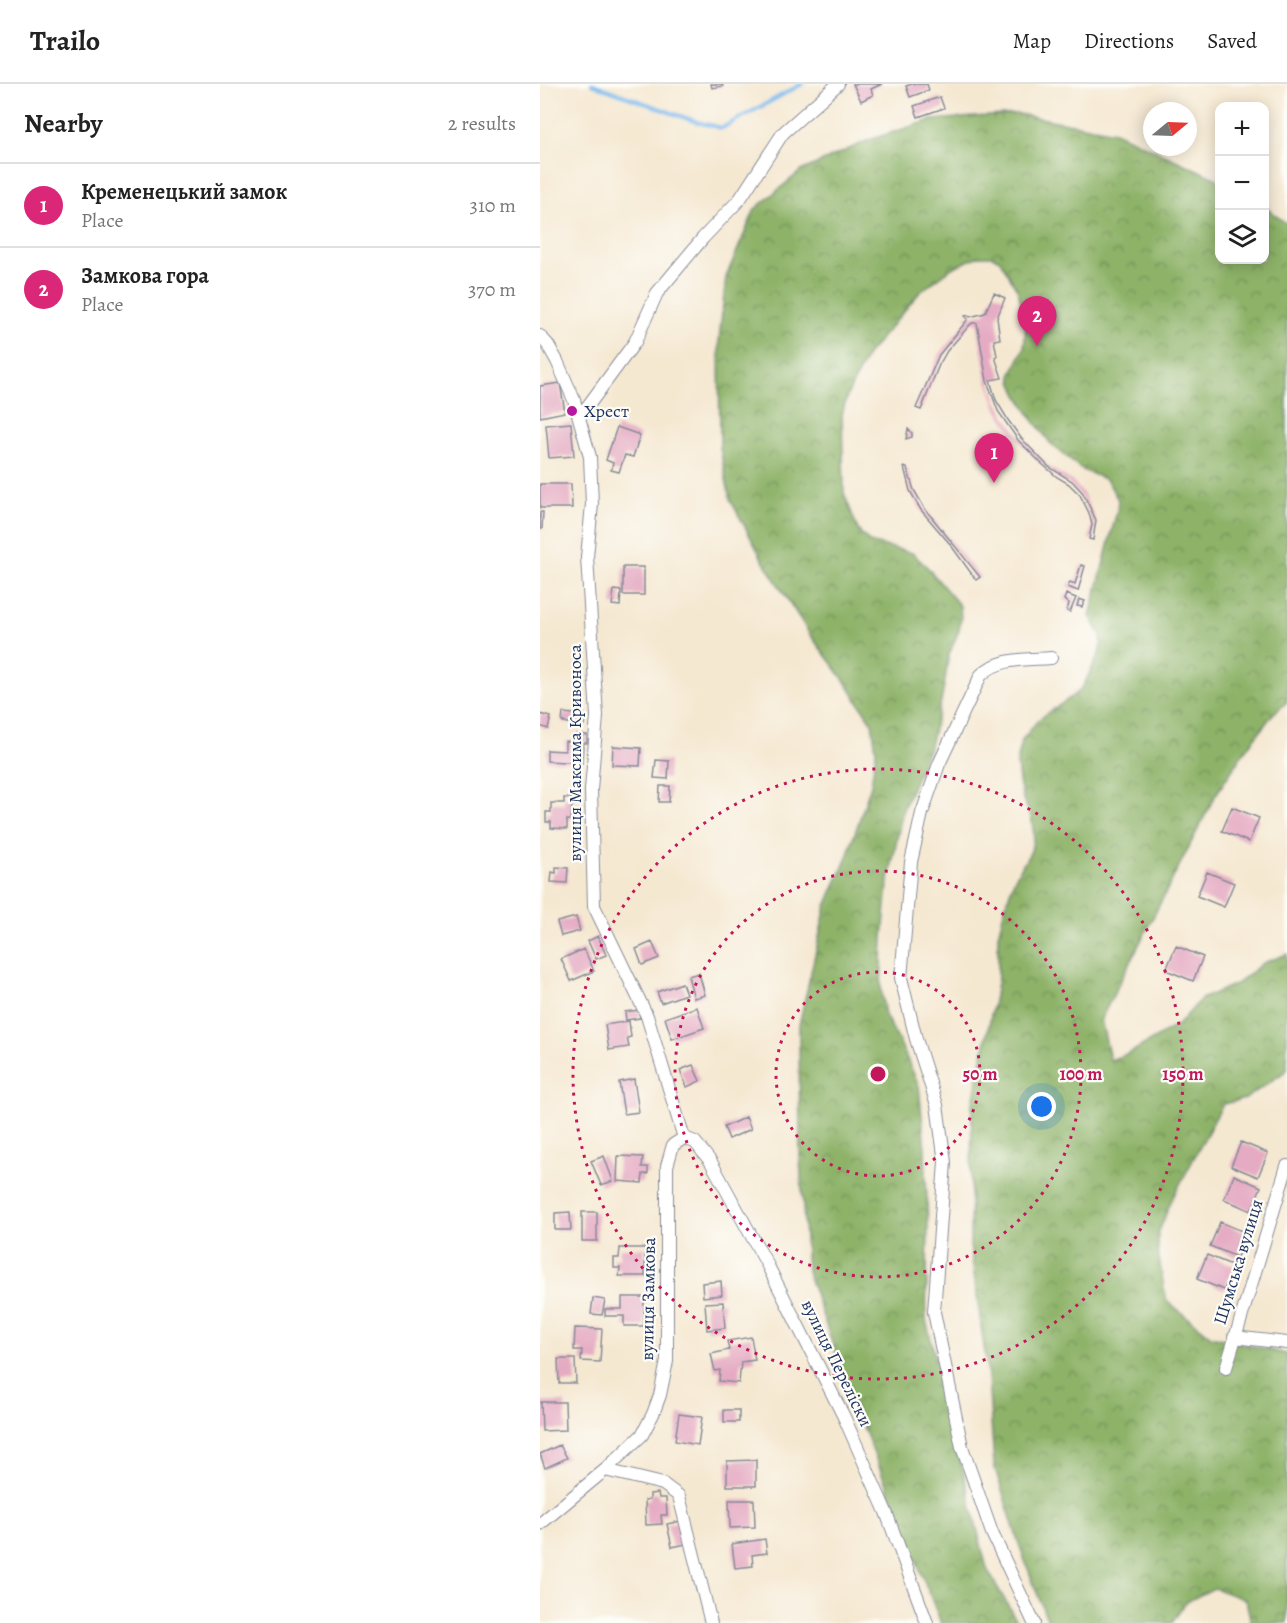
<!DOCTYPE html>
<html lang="en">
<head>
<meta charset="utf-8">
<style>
	body { margin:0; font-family:Alegreya,serif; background:#f2f2f2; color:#222 }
	.controls { position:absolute; right:18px; top:18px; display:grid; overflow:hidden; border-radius:12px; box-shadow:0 3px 15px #0003 }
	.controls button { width:54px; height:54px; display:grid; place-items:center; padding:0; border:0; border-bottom:2px solid #e0e0e0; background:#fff; color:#222; font:30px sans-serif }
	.compass { position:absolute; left:603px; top:18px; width:54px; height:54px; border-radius:50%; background:#fff; box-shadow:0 3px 15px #0003; rotate:71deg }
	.you { position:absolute; left:502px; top:1023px; width:21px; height:21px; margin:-15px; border:4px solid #fff; border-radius:50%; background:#1a73e8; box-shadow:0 0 0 9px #1a73e833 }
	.badge { display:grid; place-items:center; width:39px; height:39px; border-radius:50%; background:#db2777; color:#fff; font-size:20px; font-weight:700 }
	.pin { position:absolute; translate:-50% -50px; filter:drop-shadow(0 2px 3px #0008) }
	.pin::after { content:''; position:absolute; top:32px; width:21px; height:18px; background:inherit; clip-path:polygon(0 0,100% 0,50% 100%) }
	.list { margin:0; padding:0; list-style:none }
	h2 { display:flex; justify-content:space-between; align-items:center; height:78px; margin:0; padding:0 24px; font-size:26px }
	h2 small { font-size:20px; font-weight:400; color:#767676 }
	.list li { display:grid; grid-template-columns:39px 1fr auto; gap:18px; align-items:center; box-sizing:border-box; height:84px; padding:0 24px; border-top:2px solid #e0e0e0 }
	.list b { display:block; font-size:22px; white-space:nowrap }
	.list p { margin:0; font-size:20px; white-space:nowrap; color:#767676 }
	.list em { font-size:20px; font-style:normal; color:#767676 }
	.icon { flex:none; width:33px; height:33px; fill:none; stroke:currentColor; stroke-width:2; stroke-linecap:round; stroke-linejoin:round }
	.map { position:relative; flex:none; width:747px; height:1539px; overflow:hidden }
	header { display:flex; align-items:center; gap:36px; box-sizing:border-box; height:84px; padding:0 30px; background:#fff; border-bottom:2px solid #e0e0e0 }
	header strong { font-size:28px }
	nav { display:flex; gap:33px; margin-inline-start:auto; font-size:21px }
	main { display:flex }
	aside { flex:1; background:#fff }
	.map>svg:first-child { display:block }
	.forest { fill:url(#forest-crowns); stroke:#547063; stroke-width:1.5 }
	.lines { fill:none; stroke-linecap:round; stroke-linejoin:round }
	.stream { stroke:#7ab9ed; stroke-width:4 }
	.building { fill:#e5abc3 }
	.street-casing { stroke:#888c98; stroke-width:14 }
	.street { stroke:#fff; stroke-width:12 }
	.ring { fill:none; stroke:#c2185b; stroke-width:3; stroke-dasharray:3 6 }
	.poi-dot { fill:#b5179e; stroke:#fdfcf7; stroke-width:2 }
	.labels { text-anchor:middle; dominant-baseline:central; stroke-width:4.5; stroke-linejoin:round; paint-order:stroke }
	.poi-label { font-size:18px; fill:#1b2f5e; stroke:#fdfcf7; text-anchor:start }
	.street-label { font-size:18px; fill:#1b2f5e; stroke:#fdfcf7 }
	.centre { fill:#c2185b; stroke:#fdfcf7; stroke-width:3 }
	.ring-label { font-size:18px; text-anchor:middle; font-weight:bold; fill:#c2185b; stroke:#fdfcf7; stroke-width:4.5; stroke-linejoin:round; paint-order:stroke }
</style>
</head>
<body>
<header>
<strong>Trailo</strong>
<nav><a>Map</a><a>Directions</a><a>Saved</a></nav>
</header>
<main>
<aside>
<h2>Nearby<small>2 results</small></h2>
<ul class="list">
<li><span class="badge">1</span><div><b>Кременецький замок</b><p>Place</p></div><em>310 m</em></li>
<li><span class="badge">2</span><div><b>Замкова гора</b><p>Place</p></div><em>370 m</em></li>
</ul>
</aside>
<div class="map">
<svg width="747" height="1539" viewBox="0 0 747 1539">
	<defs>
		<pattern id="forest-crowns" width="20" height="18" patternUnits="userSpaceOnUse" patternTransform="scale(1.5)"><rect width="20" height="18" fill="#8db268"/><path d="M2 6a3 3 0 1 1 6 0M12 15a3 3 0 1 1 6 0" fill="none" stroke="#729159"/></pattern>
	</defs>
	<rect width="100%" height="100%" fill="#fdfcf7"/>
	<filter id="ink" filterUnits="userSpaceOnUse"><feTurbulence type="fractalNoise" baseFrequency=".0167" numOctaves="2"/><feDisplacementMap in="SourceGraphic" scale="12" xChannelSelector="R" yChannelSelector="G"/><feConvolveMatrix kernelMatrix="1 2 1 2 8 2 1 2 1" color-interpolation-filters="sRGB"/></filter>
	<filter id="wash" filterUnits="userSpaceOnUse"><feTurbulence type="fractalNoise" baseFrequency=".008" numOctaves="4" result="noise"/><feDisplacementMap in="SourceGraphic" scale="24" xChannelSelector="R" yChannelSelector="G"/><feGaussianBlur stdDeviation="1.35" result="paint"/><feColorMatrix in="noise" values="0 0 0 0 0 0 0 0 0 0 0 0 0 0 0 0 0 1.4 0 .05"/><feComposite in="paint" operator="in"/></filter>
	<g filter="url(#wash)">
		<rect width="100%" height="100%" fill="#f5e8d1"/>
		<path class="forest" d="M478,30L575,48L679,96L680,176H724L725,123L747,140V618L733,630L704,668L675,712L561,935L570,976L590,969L639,940L661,915L696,900L723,879L747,870V986L705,1015L683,1020L631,1117L618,1150V1168L626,1216L671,1252L747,1270V1539H711L706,1516L674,1504L646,1518L632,1539H510L504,1528L480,1463L454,1381L448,1292L430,1161L432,1023L454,917L458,892V851L465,823L474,796L491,767L494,751L491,732L483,715L479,697L477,679L482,656L498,636L537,609L542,604L559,570L561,560V551L550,532L578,423V416L567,396L543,386L511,360L491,333L477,309L472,297V289L484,264L486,241L478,207L460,176L452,172H439L412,184L380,208L327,271L307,312L302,331L304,409L318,446L329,458L372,469L387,483L420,522L421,534L419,546L409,571L402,613L390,661L363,725L348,800L343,853L341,905L345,931L360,959L379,1002L385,1065L388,1144L386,1236L447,1485L478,1539H401L309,1307L267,1187L260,1074L259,941L286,822L306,776L331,701L336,667L332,639L304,596L271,552L225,480L190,415L180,364L179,256L186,193L215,125L261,87L329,56L391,36Z"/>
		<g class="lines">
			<path class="stream" d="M52,0L157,38L182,44L262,0"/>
		</g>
		<g id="blocks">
			<path class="building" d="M171,0H182L183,2L172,4Z
				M313,0H342L331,5L333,11L321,17Z
				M372,0H387L389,6L370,13L366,2Z
				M400,13L404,24L378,33L374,22Z
				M454,209L465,214L457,234L460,255L454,256L457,272L455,273L462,294L450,296L456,316L468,336L481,354L509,383L532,397L543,409L556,436L553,456L549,455L552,441L549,429L540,411L529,400L517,393L501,379L478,356L458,327L447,297L437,239H432L429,242L407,267L399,281L381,326L376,324L399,271L428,235L425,232L427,231L430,233L445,229Z
				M20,299L25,328L0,333V302Z
				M31,339L34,372L9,374L6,341Z
				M77,343L100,351L93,373L85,371L79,388L71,386L73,379L66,376Z
				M368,345L372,349V353L366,355Z
				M364,383L367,384L374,406L385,425L440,493L436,496L410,460L381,426L370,407Z
				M0,400H31L32,424H0Z
				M0,428H3L2,445H0Z
				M541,481L545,482L538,507L528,503L530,498L535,500Z
				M83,483H104V511H83Z
				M74,506L81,507L80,522L72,521Z
				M526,510L536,514L530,528L527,527L529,519L524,516Z
				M539,515L545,517L542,523L537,522Z
				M23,629L45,631L44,641L22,638Z
				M0,630L11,633L8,645L0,642Z
				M36,650L47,651V659H43L42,679L7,677V666L25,667V657L36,658Z
				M73,662L101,664L100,682L72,681Z
				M116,676L129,677L128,695L114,694Z
				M120,702H130L129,718H119Z
				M24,714H32L31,736H27V745L11,744V738H6V728H11V719H24Z
				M692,723L719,734L709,758L682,747Z
				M16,783L28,784L27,799L11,798L12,788L16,789Z
				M667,788L694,799L684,823L657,812Z
				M36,833L40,847L21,852L17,838Z
				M58,852L66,871L56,875L48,857Z
				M112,858L119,874L102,881L96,865Z
				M636,862L663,873L653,897L626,886Z
				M44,865L54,887L31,897L21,875Z
				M159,889L165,911L154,914L148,892Z
				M142,899L146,910L121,919L117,908Z
				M157,923L164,944L132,955L125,934Z
				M99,926L100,934L86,936L85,928Z
				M89,937L91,953L87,954L89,963L69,966L65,941Z
				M153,981L160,997L147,1003L140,986Z
				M94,995L99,1028L84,1030L79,998Z
				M206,1033L211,1045L189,1055L184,1043Z
				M701,1058L728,1069L718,1093L691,1082Z
				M64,1072L73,1097L61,1101L51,1077Z
				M78,1072L103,1073L102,1083H108V1090H103L102,1099L77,1097Z
				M694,1091L721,1103L711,1127L684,1115Z
				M30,1128L31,1146H15V1129Z
				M42,1128H57V1157H42Z
				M680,1138L707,1149L697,1173L670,1162Z
				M80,1164H105V1192H79L80,1184H74V1174H79Z
				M667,1171L694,1182L684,1206L657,1195Z
				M181,1197L182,1211L163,1213L162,1199Z
				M82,1213H104V1242H84V1232H65V1225H82Z
				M53,1214L65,1216L62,1231L51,1230Z
				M183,1218L185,1244L167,1246L165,1219Z
				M35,1244L62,1245L60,1278L41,1277L42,1266H34Z
				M211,1253L215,1276L201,1278L199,1299L179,1297L180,1286L175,1287L171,1270L189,1266L187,1257Z
				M18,1275H35L36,1299H19Z
				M1,1318H25L26,1346L2,1347Z
				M184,1326H199V1338H184Z
				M139,1330L162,1333L158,1361L135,1357Z
				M20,1361L27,1374L5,1384L0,1370Z
				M216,1376V1402H187V1377Z
				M118,1409L119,1414H126L127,1431H121L122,1440L106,1441L105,1416L110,1415V1410Z
				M189,1416H214L215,1443L190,1444Z
				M141,1437L146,1460L132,1463L127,1440Z
				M225,1455L227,1469L212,1471L213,1482L195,1484L192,1460Z"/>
		</g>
	</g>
	<g filter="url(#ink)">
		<use href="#blocks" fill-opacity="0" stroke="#888c98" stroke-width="1.5"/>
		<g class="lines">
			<defs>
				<path id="street" d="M0,252L8,261L17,277L34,316L50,373L52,420L47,473L57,632L51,706L54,822L107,932L144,1054
					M39,334L95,258L117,209L163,154L200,115L243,49L298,0
					M144,1054L155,1058L171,1078L228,1182L304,1333L346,1428L387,1539
					M694,1253L747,1259
					M686,1284L747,1082
					M65,1386L123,1400L139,1412L171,1539
					M0,1440L65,1386L102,1351L113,1330L120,1311L127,1277V1082L133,1061L144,1054
					M494,1539L452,1449L422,1363L394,1228L405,1078L397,1021L376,955L361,894L371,778L382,729L399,680L441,591C459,573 487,576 511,574"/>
			</defs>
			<use href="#street" class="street-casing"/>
			<use href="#street" class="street"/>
		</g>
	</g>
	<g class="ring">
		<circle cx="338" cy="990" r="102"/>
		<circle cx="338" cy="990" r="203"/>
		<circle cx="338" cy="990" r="305"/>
	</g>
	<circle class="poi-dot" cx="32" cy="327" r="6"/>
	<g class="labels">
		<g class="poi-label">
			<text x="44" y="327">Хрест</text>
		</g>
		<g class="street-label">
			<text transform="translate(35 669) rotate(-90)">вулиця Максима Кривоноса</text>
			<text transform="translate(698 1178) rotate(-73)">Шумська вулиця</text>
			<text transform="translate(108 1215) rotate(-89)">вулиця Замкова</text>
			<text transform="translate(297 1279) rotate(64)">вулиця Переліски</text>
		</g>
	</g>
	<circle cx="338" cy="990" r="9" class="centre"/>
	<g class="ring-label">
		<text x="440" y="996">50 m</text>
		<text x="541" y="996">100 m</text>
		<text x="643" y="996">150 m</text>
	</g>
</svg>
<div class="controls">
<button>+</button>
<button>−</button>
<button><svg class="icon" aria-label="layers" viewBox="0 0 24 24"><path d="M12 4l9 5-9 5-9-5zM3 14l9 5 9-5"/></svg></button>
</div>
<svg class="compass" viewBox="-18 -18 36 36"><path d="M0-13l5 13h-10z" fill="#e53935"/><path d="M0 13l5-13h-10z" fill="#767676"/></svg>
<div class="you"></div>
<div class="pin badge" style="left:454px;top:399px">1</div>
<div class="pin badge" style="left:497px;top:262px">2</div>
</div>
</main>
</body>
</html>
